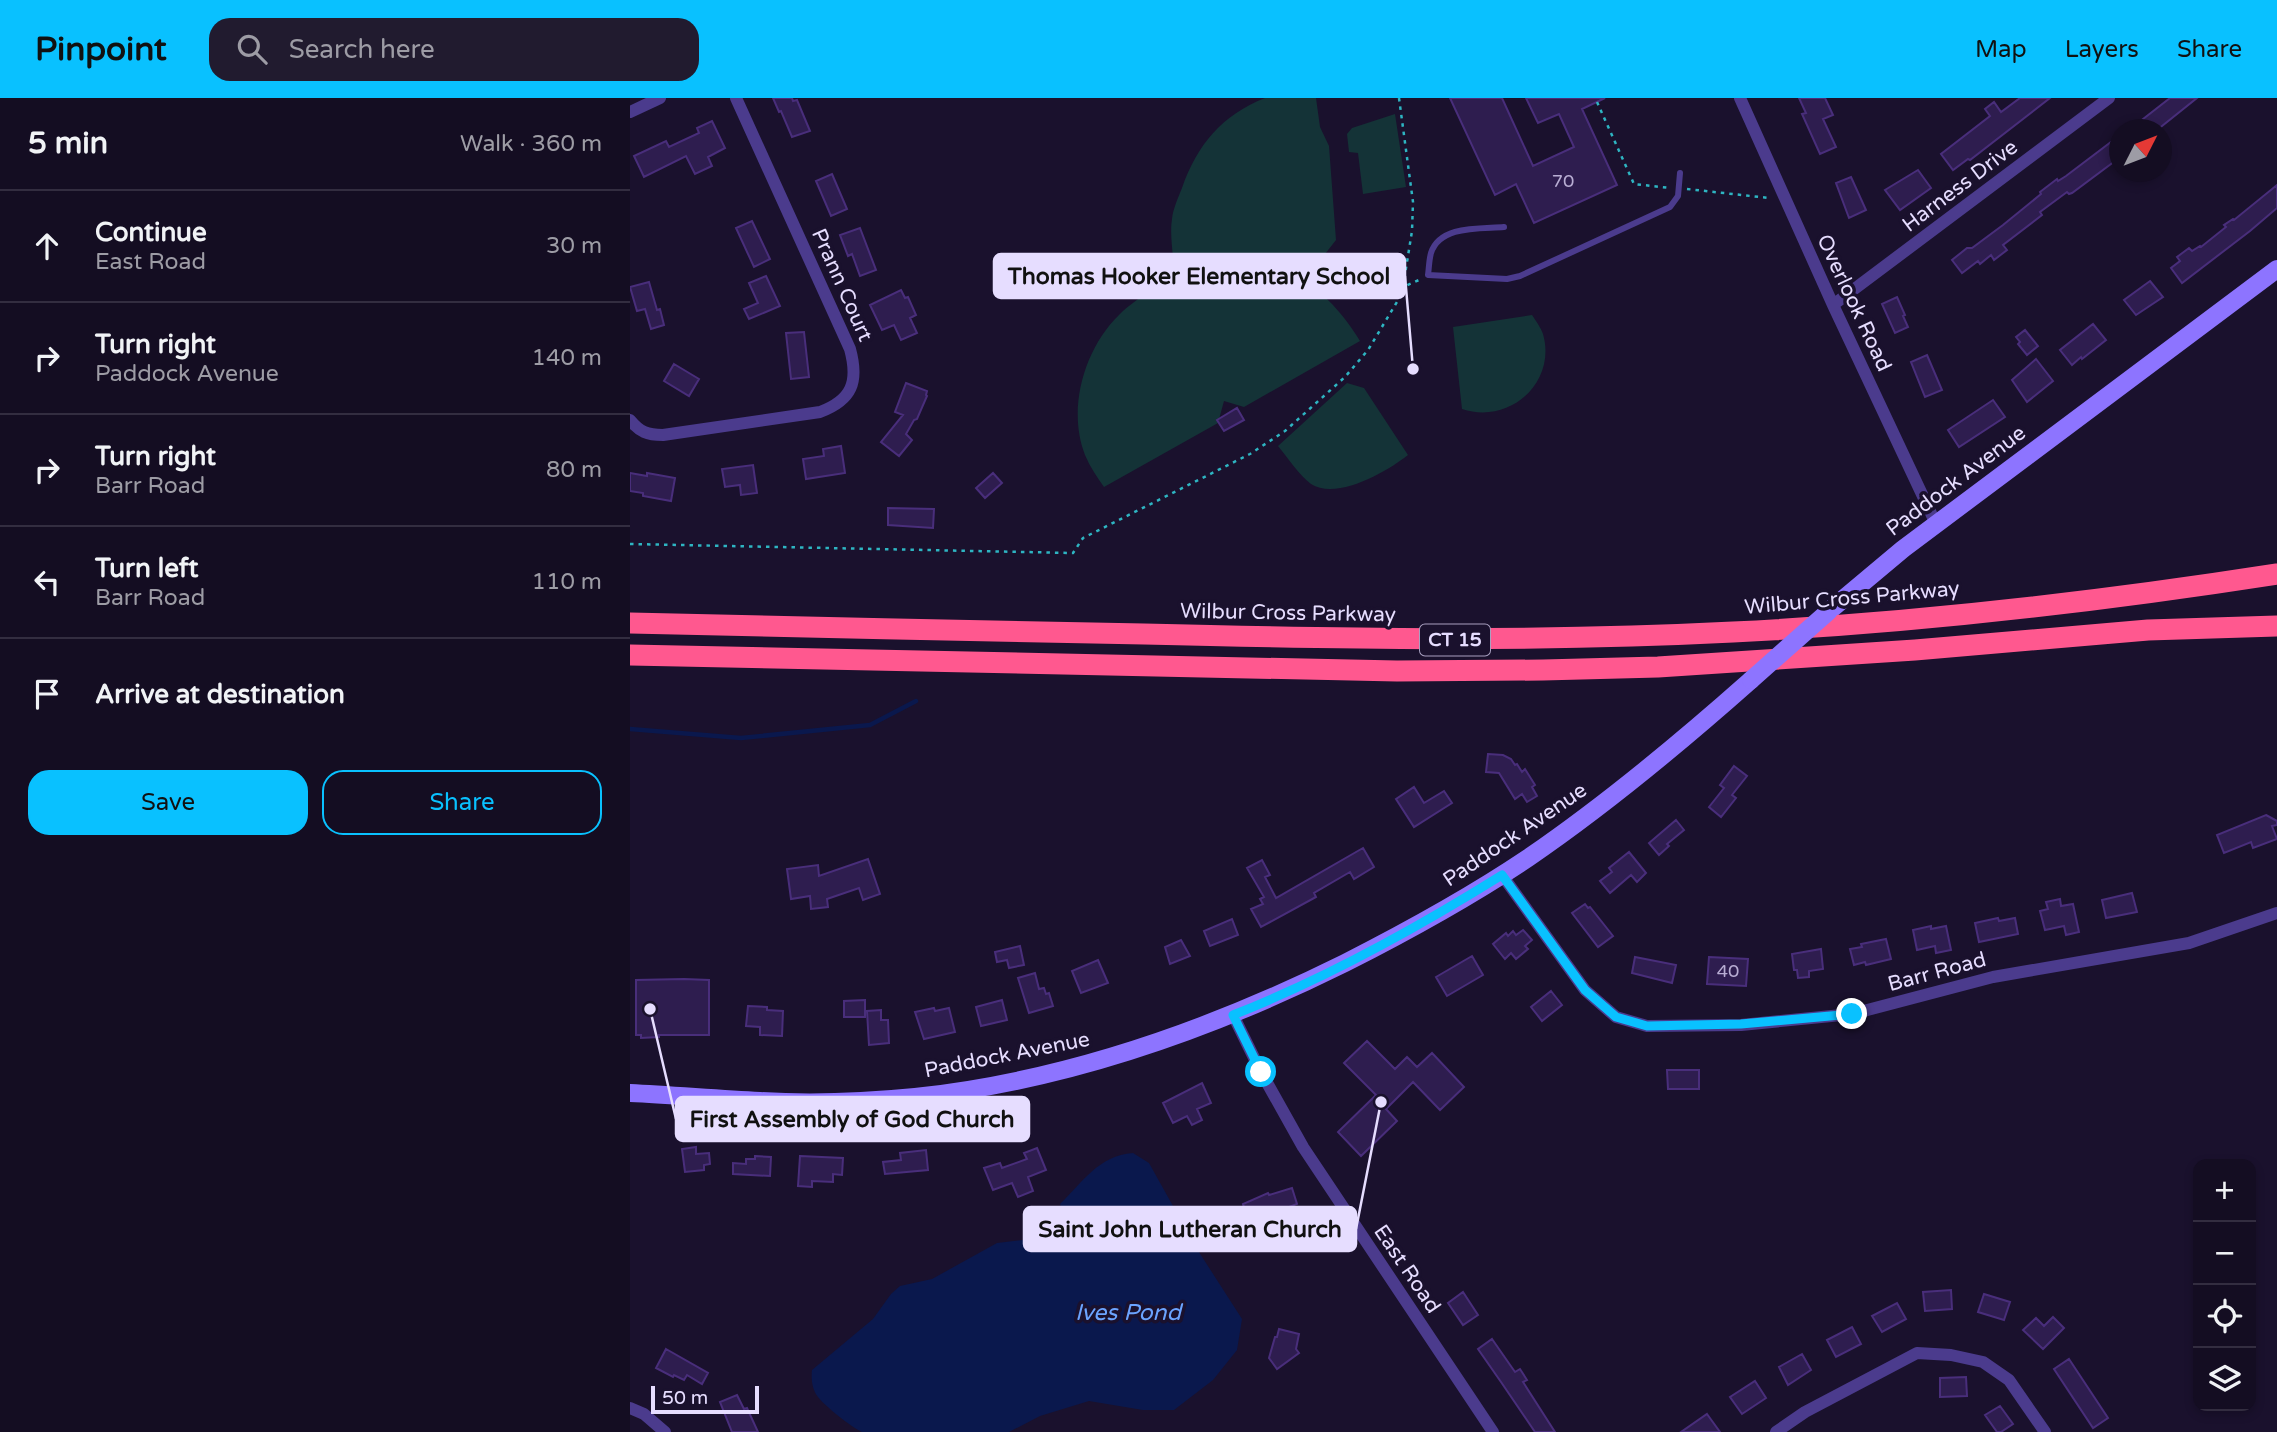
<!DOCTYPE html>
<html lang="en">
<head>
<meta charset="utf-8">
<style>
	body { margin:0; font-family:"Varela Round",sans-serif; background:#211b2f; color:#f1f3f6 }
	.controls { position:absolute; right:21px; bottom:21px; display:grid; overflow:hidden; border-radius:14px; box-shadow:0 4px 10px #0003 }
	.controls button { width:63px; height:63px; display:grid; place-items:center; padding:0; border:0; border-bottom:2px solid #332d40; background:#140d22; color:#f1f3f6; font:35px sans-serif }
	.compass { position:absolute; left:1479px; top:21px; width:63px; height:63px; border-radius:50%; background:#140d22; box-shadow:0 4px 10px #0003; rotate:48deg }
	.scale { position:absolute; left:21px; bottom:18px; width:108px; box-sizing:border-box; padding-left:7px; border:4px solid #e6ddff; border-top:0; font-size:19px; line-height:24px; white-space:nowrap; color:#e6ddff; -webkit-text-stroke:5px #1a112d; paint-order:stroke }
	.stop { position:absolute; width:21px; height:21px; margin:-16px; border:5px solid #09c1ff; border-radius:50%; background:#fff }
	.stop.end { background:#09c1ff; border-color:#fff; box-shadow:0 2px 7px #0008 }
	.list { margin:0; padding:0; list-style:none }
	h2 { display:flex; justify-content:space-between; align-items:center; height:91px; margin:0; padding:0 28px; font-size:30px }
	h2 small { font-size:23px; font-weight:400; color:#9d9ca5 }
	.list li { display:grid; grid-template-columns:46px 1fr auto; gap:21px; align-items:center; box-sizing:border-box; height:112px; padding:0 28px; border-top:2px solid #332d40 }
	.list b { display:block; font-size:26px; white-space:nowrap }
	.list p { margin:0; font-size:23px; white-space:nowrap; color:#9d9ca5 }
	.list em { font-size:23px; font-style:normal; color:#9d9ca5 }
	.actions { display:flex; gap:14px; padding:21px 28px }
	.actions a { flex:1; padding:16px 0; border:2px solid #09c1ff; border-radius:21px; text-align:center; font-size:24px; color:#09c1ff }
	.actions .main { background:#09c1ff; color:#111 }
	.icon { flex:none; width:38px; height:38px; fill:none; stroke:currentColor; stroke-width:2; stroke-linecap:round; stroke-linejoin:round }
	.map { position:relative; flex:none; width:1647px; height:1334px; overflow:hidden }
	header { display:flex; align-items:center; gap:42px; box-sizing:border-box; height:98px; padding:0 35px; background:#09c1ff; color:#111 }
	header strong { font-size:33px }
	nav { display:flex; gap:38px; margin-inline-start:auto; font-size:24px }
	.search { width:490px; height:63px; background:#211b2f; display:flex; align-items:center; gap:18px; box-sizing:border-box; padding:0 24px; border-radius:21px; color:#9d9ca5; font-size:26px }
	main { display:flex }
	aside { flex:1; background:#140d22 }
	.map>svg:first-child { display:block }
	.green { fill:#143337 }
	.water { fill:#0a184d }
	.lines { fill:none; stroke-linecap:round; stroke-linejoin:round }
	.stream { stroke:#0a184d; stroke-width:4.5 }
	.building { fill:#2e1d4f; stroke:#492e7b; stroke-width:2 }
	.path { stroke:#2eb5c2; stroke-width:2.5; stroke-dasharray:3.5 5; stroke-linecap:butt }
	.lane { stroke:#4b3b8d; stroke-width:6 }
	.street { stroke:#4b3b8d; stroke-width:12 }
	.secondary { stroke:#8d74ff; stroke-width:18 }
	.highway { stroke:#ff588f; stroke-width:21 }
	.secondary-bridge { stroke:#8d74ff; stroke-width:18 }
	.route { stroke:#09c1ff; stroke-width:9 }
	.labels { text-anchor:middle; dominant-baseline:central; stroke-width:7; stroke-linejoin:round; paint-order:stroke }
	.number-label { font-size:18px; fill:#b8add3 }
	.shield { fill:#1a112d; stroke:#a9a0c0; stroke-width:2 }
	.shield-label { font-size:19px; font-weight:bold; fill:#e6ddff }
	.street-label { font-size:21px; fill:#e6ddff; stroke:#1a112d }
	.water-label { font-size:23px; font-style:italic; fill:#6ba4ff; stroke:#1a112d }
	.leader { fill:none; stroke:#e6ddff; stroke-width:2.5 }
	.callout-dot { fill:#e6ddff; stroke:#1a112d; stroke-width:2.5 }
	.callout { fill:#e6ddff; stroke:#e6ddff; stroke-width:2.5 }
	.callout-label { font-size:23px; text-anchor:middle; font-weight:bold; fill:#111 }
</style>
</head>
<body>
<header>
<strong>Pinpoint</strong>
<div class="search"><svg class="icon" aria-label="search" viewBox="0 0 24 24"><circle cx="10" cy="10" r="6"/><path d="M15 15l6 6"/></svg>Search here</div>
<nav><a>Map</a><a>Layers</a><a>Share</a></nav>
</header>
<main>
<aside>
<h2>5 min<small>Walk · 360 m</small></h2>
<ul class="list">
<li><svg class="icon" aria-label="ahead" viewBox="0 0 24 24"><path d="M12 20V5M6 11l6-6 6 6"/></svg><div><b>Continue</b><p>East Road</p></div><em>30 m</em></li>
<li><svg class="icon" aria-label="right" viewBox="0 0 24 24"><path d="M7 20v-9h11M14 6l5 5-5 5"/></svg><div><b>Turn right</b><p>Paddock Avenue</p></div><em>140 m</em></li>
<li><svg class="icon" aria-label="right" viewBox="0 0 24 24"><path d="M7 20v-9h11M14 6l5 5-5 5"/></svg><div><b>Turn right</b><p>Barr Road</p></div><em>80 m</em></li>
<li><svg class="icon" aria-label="left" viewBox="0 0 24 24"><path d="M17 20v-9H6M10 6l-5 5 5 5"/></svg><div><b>Turn left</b><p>Barr Road</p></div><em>110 m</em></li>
<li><svg class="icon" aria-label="arrive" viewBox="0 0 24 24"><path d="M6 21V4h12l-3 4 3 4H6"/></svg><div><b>Arrive at destination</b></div></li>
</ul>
<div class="actions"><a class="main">Save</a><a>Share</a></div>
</aside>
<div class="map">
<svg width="1647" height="1334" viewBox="0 0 1647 1334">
	<rect width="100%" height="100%" fill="#1a112d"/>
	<path class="green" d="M635,0H686L690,29L699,48L706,142L695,156L543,160C542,147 540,133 542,121C543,111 548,100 552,90C567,47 592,17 635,0Z
		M765,16L776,89L733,96L728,55L719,54L717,36L722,30Z
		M610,164C663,163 704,200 730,243L614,309L594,303L588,325L474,389C467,379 460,369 455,357C437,311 454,251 489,217C510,196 544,179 572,169C584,165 597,165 610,164Z
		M902,217C906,223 911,230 913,236C927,285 879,327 832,311L823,229Z
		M717,285L734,290L778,357C758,373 707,403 681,386C669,377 658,360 648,348Z"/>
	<path class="water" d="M503,1055L519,1065L567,1151L612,1221L607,1252L583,1282L544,1312H513L459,1303L410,1318L379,1334H232C220,1328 196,1309 188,1299C182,1291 181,1281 182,1272L243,1221L261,1196L270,1188L302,1181L367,1145L393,1142L402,1145L409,1154L443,1140L430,1106C454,1083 468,1058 503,1055Z"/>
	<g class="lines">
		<path class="stream" d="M0,631L111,640L240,627L286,603"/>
	</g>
	<path class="building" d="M143,0H162L163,3L167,2L180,33L162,39L151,13L149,14Z
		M820,0H872L903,68L944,49L929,16L908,25L896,0H975L952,11L987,87L904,125L886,86L865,97Z
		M1169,0H1195L1203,17L1193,21L1206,49L1190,56L1172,16L1176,15Z
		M1390,0H1420L1340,62L1338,61L1323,72L1311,56L1360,18L1355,11L1364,4L1371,14Z
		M1540,0H1567L1527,32H1499Z
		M82,23L95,50L78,59L82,68L65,76L56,58L14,79L4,58L36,43L39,49L69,35L67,30Z
		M1481,44L1489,56V60L1442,95L1439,96L1437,94L1410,114L1412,117L1373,147L1377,152L1364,162L1361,157L1350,166L1348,163L1332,175L1322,162L1337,150H1342L1373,127L1411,96L1410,94L1427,81L1428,83L1436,78Z
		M1288,72L1301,90L1270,112L1255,92Z
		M202,76L217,111L201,118L186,83Z
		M1221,79L1236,112L1219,120L1206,85Z
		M1647,87V110L1620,133L1552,185L1541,170L1550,163L1547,159L1559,150L1562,153L1570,148L1571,149L1596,129L1594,127L1603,121L1604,122Z
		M122,123L140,161L124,169L106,130Z
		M230,130L246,172L230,178L222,156L218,158L210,137Z
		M136,178L150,208L119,221L114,211L128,205L119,185Z
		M1520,183L1533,199L1506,217L1494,202Z
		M19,184L27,212L30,211L34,227L21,231L15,211L7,213L0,189Z
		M271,192L275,200L278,199L286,217L280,220L287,235L271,242L264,227L252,232L240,207Z
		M1267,199L1275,217L1273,218L1278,229L1265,235L1252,206Z
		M1463,226L1476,242L1452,261L1451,259L1442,267L1430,252Z
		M1395,232L1408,248L1397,257L1388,246L1390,244L1386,239Z
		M174,234L179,279L161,281L156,235Z
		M1297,257L1312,292L1295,299L1281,264Z
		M1406,261L1423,283L1397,304L1382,282Z
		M44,266L69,281L59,298L34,283Z
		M276,285L297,293L296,297L297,298L287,321L284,322L276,336L282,342L269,358L251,344L273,317L265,314Z
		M1363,302L1375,319L1329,349L1318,332Z
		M607,310L614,322L594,333L587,322Z
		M211,348L215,375L176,381L173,361L194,358L193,351Z
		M123,367L127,395L111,397L110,387L95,389L92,371Z
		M0,375L17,378V375L45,380L41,403L13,398V395L0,393Z
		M363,375L372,385L355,400L346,390Z
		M258,410L304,411L303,430L258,427Z
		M858,656L873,657L881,661L885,667L887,666L892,674L895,671L905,687L902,689L907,698L897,704L892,696L885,701L869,675L856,674Z
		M1104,668L1117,678L1102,697L1106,700L1091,719L1079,709L1094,690L1090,687Z
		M784,689L794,705L814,693L822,705L784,729L766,701Z
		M1636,717L1647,723V727L1642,728L1647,741L1623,750L1621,744L1594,755L1587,737Z
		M1046,722L1054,732L1037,746L1039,748L1029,757L1019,745Z
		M733,750L744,769L724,781L720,774L684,795L686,799L631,829L621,811L633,806L630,801L634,799L617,770L632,762L640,777L635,779L646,800Z
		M999,754L1016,775L1007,784L1001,777L980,795L970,783L982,774L979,770Z
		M238,761L250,796L233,802L229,790L197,801L198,809L181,811L180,798L161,801L157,771L188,767L189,778Z
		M1502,795L1507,814L1476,820L1472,802Z
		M1430,801L1431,808L1443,806L1449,834L1436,837L1434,828L1415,832L1410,813L1418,811L1416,804Z
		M955,806L958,810L960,809L983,838L968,849L942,815Z
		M1368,820L1369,823L1385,820L1388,836L1349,844L1345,825Z
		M602,821L608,837L580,848L574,833Z
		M1301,828V831L1316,828L1321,852L1306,855L1305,848L1287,852L1283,832Z
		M893,832L902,842L895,848L898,851L886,861L881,855L875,861L863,846L876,835L878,838L883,833L886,837Z
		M1256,841L1261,861L1236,867L1235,864L1224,867L1220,851L1232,849L1231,846Z
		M551,842L560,858L540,866L535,849Z
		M390,848L394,867L379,870L377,862L367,864L365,854Z
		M1191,851L1193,871L1179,873V879L1168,880L1167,872H1164L1162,856Z
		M842,858L853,877L817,898L806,879Z
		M1005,859L1046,867L1042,885L1002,875Z
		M1079,859L1118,861L1116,888L1077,886Z
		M468,862L478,885L451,895L442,873Z
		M405,875L409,891L414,890L416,896L419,895L423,908L399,915L388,880Z
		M54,881L79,882V937H29V939L11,940V937H6V882Z
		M921,893L932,907L912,923L901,909Z
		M235,902V919H214V903Z
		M372,902L377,922L351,928L346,909Z
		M118,908L137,909V912L153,913L152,938L130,937V929L116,928Z
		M304,910L305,913L319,910L325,934L294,941L285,914Z
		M251,912V922H258L259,945L239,947L237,913Z
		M737,943L765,971L777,959L787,969L802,955L834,989L810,1012L783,984L756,1011L767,1023L731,1058L708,1034L746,997L714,965Z
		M1037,972H1069V991H1038Z
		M572,985L581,1005L567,1011L572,1022L562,1027L557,1018L543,1025L533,1005Z
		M66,1049V1056L79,1055L80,1066L74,1067V1072L55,1074L52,1051Z
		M407,1050L416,1072L398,1079L403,1093L388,1099L382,1085L363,1092L354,1070L370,1065L372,1070L397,1061L394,1055Z
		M296,1052L298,1072L255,1076L253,1064L271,1062L270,1055Z
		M125,1058L141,1059L140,1078L103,1076V1065L116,1066V1061H125Z
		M170,1058L213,1060L212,1077L203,1076V1084L182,1083V1089L168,1088Z
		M662,1090L667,1106L653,1111L658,1128L627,1139L620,1116L616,1117L613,1106L638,1095L639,1097Z
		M1321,1192L1322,1211L1295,1213L1293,1194Z
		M833,1194L848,1217L833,1227L818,1205Z
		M1354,1196L1380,1204L1374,1222L1348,1214Z
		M1267,1205L1276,1221L1252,1234L1242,1218Z
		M1423,1219L1434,1230L1413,1251L1393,1232L1406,1220L1414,1228Z
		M1222,1229L1231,1246L1206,1259L1197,1242Z
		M649,1231L669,1236L666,1251L669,1255L647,1271L639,1260L645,1239H647Z
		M862,1241L885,1274L890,1271L897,1282L893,1284L925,1334H905L871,1284L848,1251Z
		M36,1251L78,1275L72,1286L57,1277L54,1282L44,1277L43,1279L26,1270Z
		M1172,1256L1181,1272L1158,1287L1149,1269Z
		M1439,1261L1478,1320L1463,1330L1424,1271Z
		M1336,1279L1337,1298L1310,1299V1280Z
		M1125,1283L1136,1300L1112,1316L1100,1299Z
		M107,1297L114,1311L117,1310L128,1334H102L90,1304Z
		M1370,1308L1383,1326L1371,1334H1367L1355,1317Z
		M1077,1316L1090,1334H1051Z"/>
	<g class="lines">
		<path class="path" d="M769,0L783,104L782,133L773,189L789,182
			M967,4L1004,86L1040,90
			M1057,91L1139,100
			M0,446L443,455L453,440L461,436L620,356L655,333L715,279L738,252L770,199L773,189"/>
		<path class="lane" d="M874,129C850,131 810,127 801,155C799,162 799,170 798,177L877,181L890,178L1040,109L1048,98L1050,75"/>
		<path class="street" d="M1110,0L1203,207L1306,426
			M0,14L30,0
			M1203,207L1479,0
			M0,322C10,334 17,337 33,337L190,314C222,302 229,284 220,251L106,0
			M872,777L955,892L986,919L1017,928L1111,927L1222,916L1363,879L1559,845L1647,815
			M603,917L631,974L673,1049L863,1334
			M0,1310L14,1316L35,1334
			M1146,1334L1175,1314L1287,1255L1321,1257L1353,1264L1379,1282L1415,1334"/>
		<path class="secondary" d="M1199,513L1273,451L1647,171
			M0,995C43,997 87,1001 130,1003C181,1006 234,1004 285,999C436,983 580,932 715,865C778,833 840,799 898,760C977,706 1050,645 1121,582"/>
		<path class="highway" d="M0,525C171,529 343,533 514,536C711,541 906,544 1103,534C1285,525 1467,504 1647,476
			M0,557L767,573L913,572L1028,569L1285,552L1518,532L1647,528"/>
		<path class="secondary-bridge" d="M1121,582L1199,513"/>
	</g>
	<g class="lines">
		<path class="route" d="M631,974L603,917C697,880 787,830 872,777L955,892L986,919L1017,928L1111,926L1222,916"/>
	</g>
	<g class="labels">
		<g class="number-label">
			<text x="933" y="83">70</text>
			<text x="1098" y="873">40</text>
		</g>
		<rect class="shield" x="790" y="526.5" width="70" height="31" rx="5"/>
		<g class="shield-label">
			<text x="825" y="542">CT 15</text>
		</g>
		<g class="street-label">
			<text transform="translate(1330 88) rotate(-37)">Harness Drive</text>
			<text transform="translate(212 187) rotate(66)">Prann Court</text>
			<text transform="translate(1224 205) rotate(65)">Overlook Road</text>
			<text transform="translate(1326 383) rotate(-37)">Paddock Avenue</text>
			<text transform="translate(1222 500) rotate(-5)">Wilbur Cross Parkway</text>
			<text transform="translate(658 515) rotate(1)">Wilbur Cross Parkway</text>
			<text transform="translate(885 737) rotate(-34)">Paddock Avenue</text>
			<text transform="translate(1307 874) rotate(-15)">Barr Road</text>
			<text transform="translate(377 957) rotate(-11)">Paddock Avenue</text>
			<text transform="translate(777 1171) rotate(56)">East Road</text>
		</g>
		<g class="water-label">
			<text x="498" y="1215">Ives Pond</text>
		</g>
	</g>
	<path class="leader" d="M783 271L775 178M20 911L46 1021M751 1004L726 1131"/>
	<g class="callout-dot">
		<circle cx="783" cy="271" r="7"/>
		<circle cx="20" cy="911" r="7"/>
		<circle cx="751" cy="1004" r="7"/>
	</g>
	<g class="callout">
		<rect x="364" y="156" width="411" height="44" rx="7"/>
		<rect x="46" y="999" width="353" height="44" rx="7"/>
		<rect x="394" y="1109" width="332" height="44" rx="7"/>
	</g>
	<g class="callout-label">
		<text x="569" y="186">Thomas Hooker Elementary School</text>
		<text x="222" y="1029">First Assembly of God Church</text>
		<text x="560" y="1139">Saint John Lutheran Church</text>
	</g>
</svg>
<div class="controls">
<button>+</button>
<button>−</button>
<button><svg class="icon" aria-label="locate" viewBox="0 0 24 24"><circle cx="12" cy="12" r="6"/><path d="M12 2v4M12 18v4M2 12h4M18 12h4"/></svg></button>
<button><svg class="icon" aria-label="layers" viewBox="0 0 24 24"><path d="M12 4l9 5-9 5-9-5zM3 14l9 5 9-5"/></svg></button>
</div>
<svg class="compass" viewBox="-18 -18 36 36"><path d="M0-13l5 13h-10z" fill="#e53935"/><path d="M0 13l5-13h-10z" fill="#9d9ca5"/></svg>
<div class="scale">50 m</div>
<div class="stop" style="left:631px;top:974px"></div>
<div class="stop end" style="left:1222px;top:916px"></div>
</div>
</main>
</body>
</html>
